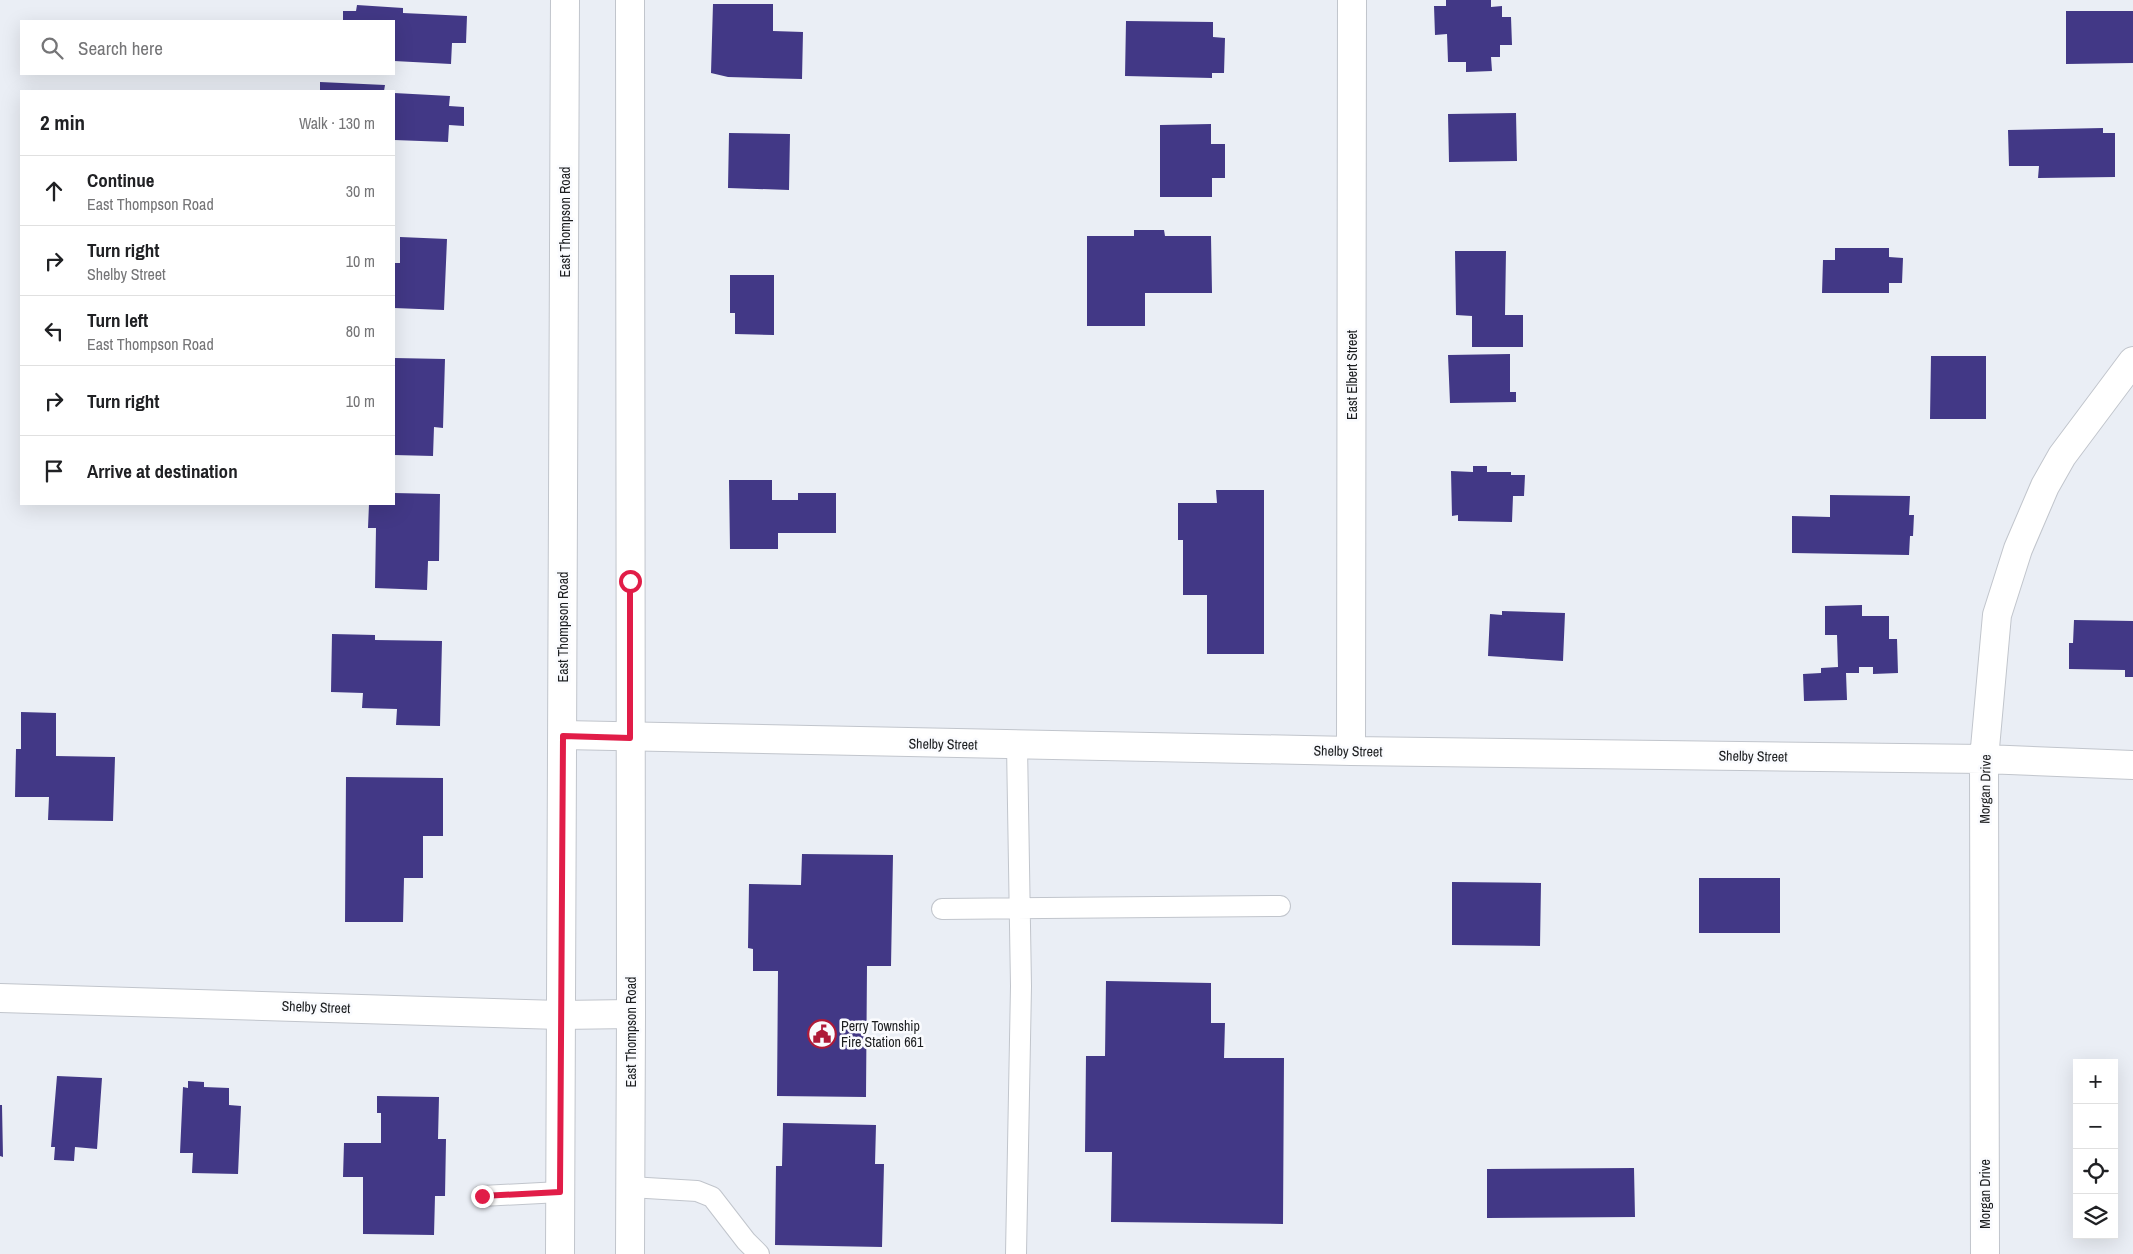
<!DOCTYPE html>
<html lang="en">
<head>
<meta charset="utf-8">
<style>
	body { margin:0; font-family:"Archivo Narrow",sans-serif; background:#f6f6f6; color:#202124 }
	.controls { position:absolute; right:15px; bottom:15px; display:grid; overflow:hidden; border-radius:0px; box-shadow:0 5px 20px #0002 }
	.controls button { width:45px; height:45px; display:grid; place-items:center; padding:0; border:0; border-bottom:1px solid #e0e0e0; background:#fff; color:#202124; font:25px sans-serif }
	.stop { position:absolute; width:15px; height:15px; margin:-11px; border:4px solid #e11d48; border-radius:50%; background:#fff }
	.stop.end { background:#e11d48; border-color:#fff; box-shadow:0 1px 5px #0008 }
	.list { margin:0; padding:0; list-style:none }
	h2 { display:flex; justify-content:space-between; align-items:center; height:65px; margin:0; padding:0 20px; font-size:21px }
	h2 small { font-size:16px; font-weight:400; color:#757577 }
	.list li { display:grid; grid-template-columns:32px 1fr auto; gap:15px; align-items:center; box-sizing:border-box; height:70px; padding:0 20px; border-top:1px solid #e0e0e0 }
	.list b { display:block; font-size:19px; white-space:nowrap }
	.list p { margin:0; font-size:16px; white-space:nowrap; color:#757577 }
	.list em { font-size:16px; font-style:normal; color:#757577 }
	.icon { flex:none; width:28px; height:28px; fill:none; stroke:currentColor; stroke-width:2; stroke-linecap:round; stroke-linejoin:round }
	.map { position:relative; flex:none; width:2133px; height:1254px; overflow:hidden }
	.search { position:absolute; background:#fff; box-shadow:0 5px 20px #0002; left:20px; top:20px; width:375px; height:55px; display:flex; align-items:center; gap:12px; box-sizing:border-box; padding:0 18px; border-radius:0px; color:#757577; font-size:19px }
	.panel { position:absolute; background:#fff; box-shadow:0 5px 20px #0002; left:20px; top:90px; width:375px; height:415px; border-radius:0px }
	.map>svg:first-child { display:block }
	.building { fill:#423886 }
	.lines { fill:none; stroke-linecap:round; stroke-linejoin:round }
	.service-casing { stroke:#c1c5cc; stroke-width:22 }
	.minor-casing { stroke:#c1c5cc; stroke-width:30 }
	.secondary-casing { stroke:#c1c5cc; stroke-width:30 }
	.service { stroke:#fff; stroke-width:20 }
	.minor { stroke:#fff; stroke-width:28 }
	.secondary { stroke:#fff; stroke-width:28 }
	.route { stroke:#e11d48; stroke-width:6 }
	.labels { text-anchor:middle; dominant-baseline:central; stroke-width:5; stroke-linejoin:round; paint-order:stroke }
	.street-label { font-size:14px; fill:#1c1e20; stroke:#fafbfe }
	.poi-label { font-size:14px; fill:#1c1e20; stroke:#fafbfe; text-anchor:start }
</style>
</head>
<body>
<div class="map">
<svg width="2133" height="1254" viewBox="0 0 2133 1254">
	<rect width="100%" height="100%" fill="#eaeef5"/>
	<path class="building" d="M1446,0H1491V7L1502,6V17H1511L1512,45H1500V57H1491L1492,71L1466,72V62H1448L1447,34L1435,35L1434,6H1446Z
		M713,4H773V31L803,32L802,79L728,77L711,73Z
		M357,5L403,8V13L467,16L466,43H452L451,64L394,61V21H343V11H356Z
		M2066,11H2133V63L2066,64Z
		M1126,21L1213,22V37L1225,38L1224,73H1212V78L1125,76Z
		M320,82L385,85L384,91H320Z
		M394,93L450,96L449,106L464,107V126L449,125L448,142L394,140Z
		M1516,113L1517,161L1449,162L1448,114Z
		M1211,124V144H1225V178H1212V197H1160V125Z
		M2103,128V133H2115V177L2038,178L2039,166H2009L2008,130Z
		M729,133L790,134L789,190L728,188Z
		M1134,230H1164L1165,236H1211L1212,293H1145V326H1087V236H1134Z
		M400,237L447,239L444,310L394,308V263H400Z
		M1835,248H1889V257L1903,258L1902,283H1889V293H1822L1823,260H1835Z
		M1455,251H1506L1505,315H1523V347H1472V316L1456,315Z
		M730,275H774V335L735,334V313H730Z
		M1510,354V392H1516V402L1450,403L1448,355Z
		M1931,356H1986V419H1930Z
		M394,358L445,359L443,428L434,427L433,456L394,455Z
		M1473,466H1487V472H1511V475H1525L1524,496H1513L1512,522L1458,521V515L1452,516L1451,471L1473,472Z
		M729,480H772V500H798V493H836V533H778V549H730Z
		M1216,490H1264V654H1207V595H1183V540H1178V503H1217Z
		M394,493L440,494L439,561H428L427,590L375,588L376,528H368L369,504H394Z
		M1830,495L1910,496L1909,515H1914L1913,536H1910L1909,555L1792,553V516L1830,517Z
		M1862,605V616H1889V639H1897L1898,673L1873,674V667H1859V673H1846L1847,700L1804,701L1803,674L1821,673V668L1838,667L1837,635H1825V606Z
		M1502,611L1565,613L1563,661L1488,656L1490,614L1502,615Z
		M2074,620L2133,621V677H2125V670L2069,669V643H2073Z
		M332,634L375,635V640L442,641L440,726L396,725L397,709L362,708L363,693L331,692Z
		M21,712L56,713V756L115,757L113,821L48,820L49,797H15L16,749H21Z
		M346,777L443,778V836H423V878H404L403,922H345Z
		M802,854L893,855L891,966H867L866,1097L777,1096L778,971H753V949L748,948L749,884L801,885Z
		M1699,878H1780V933H1699Z
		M1452,882L1541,883L1540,946L1452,945Z
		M1106,981L1211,983V1023H1225L1224,1058H1284L1283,1224L1111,1222L1112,1152H1085L1086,1056H1105Z
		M57,1076L102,1078L97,1149L75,1147L74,1161L54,1160L55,1147H51Z
		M188,1081L204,1082V1087L229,1088V1105L241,1106L238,1174L192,1173L193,1153H180L183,1087L188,1088Z
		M377,1096L439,1097L438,1139H446L445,1196H435L434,1235L363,1234V1177H343L344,1143H381V1113H377Z
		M0,1105H2L3,1157L0,1156Z
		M783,1123L876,1125L875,1164H884L882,1247L775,1245L776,1166H782Z
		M1634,1168L1635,1217L1487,1218V1169Z"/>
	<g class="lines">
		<defs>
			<path id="service" d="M942,909L1280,906
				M630,1187L697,1191L712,1197L746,1241L759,1254
				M482,1196L560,1192
				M1016,1254L1021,986L1017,745"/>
			<path id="minor" d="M563,735L1351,751L1984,759L2133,765
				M1351,751L1352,0
				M0,998L560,1015L631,1014
				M1985,1254L1984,759L1997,615L2018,549L2045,486L2062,456L2133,361"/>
			<path id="secondary" d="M560,1254L565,0
				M630,1254L631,1014L630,0"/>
		</defs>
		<use href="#service" class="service-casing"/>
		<use href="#minor" class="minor-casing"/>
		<use href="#secondary" class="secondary-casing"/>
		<use href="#service" class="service"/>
		<use href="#minor" class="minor"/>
		<use href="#secondary" class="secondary"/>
	</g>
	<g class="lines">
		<path class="route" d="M482,1196L560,1192L563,736L630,738V581"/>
	</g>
	<defs>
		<symbol id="civic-ring" viewBox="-11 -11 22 22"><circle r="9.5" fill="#fafbfe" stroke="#ae1a38" stroke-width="1.5"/><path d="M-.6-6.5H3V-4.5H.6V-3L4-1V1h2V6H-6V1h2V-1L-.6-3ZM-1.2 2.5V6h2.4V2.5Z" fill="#ae1a38"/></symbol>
	</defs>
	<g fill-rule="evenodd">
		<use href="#civic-ring" x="806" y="1018" width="32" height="32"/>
	</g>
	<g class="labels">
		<g class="street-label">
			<text transform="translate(565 222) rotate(-90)">East Thompson Road</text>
			<text transform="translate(1352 375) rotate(-90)">East Elbert Street</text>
			<text transform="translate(563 627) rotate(-90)">East Thompson Road</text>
			<text transform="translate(943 744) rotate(1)">Shelby Street</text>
			<text transform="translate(1348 751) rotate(1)">Shelby Street</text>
			<text transform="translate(1753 756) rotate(1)">Shelby Street</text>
			<text transform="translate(1985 789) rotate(-89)">Morgan Drive</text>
			<text transform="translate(316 1007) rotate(2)">Shelby Street</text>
			<text transform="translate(631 1032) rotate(-90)">East Thompson Road</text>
			<text transform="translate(1985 1194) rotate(-90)">Morgan Drive</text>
		</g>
		<g class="poi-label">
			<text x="841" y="1026">Perry Township<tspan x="841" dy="16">Fire Station 661</tspan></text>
		</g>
	</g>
</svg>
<div class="controls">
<button>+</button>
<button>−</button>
<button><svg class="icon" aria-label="locate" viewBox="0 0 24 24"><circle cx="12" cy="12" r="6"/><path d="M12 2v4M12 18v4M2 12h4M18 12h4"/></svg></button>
<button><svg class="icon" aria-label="layers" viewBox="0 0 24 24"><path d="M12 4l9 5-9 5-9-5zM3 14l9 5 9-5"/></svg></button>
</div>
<div class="stop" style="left:630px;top:581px"></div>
<div class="stop end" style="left:482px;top:1196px"></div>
<div class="search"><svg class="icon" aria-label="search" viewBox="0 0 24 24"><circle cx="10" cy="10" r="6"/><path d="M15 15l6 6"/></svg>Search here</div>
<section class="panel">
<h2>2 min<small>Walk · 130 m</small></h2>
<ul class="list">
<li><svg class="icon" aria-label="ahead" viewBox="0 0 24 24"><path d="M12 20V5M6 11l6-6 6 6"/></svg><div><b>Continue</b><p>East Thompson Road</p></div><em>30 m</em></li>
<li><svg class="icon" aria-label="right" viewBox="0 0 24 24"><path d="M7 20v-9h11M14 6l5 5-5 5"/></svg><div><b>Turn right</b><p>Shelby Street</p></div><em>10 m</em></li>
<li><svg class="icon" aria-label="left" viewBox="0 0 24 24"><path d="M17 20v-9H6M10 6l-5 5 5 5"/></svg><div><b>Turn left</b><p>East Thompson Road</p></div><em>80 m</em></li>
<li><svg class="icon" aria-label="right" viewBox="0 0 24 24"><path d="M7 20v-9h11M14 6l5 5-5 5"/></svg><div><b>Turn right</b></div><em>10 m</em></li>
<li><svg class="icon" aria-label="arrive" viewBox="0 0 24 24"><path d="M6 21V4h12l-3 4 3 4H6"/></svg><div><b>Arrive at destination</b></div></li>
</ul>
</section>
</div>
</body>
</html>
